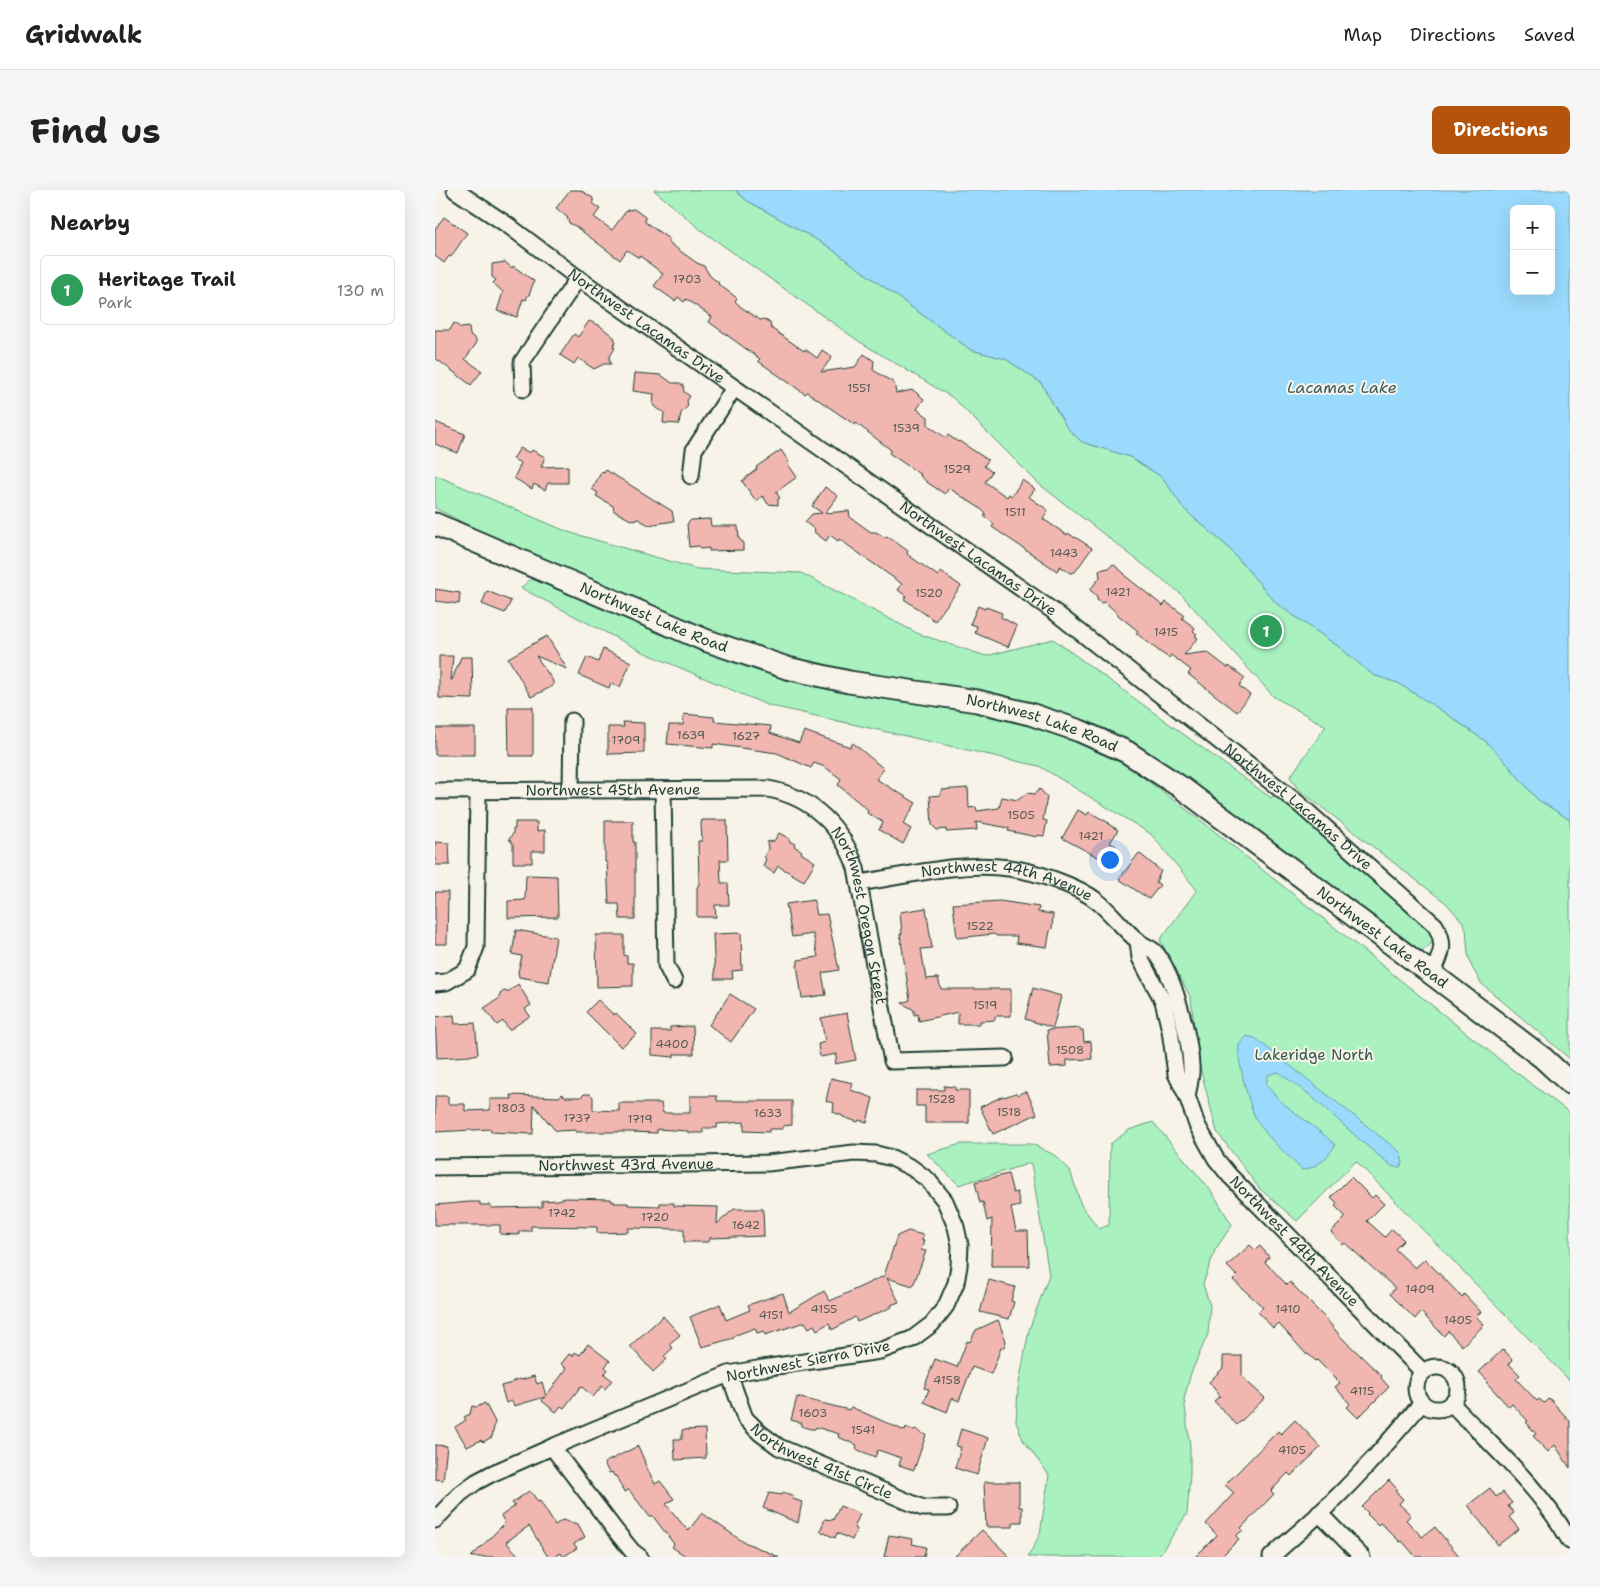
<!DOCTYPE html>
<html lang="en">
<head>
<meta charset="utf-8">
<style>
	body { margin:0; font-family:"Shantell Sans",sans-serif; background:#f6f6f6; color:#222 }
	.controls { position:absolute; right:15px; top:15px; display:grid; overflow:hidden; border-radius:8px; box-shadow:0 5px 20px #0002 }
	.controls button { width:45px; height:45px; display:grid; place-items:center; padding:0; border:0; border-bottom:1px solid #e0e0e0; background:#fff; color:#222; font:25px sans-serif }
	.you { position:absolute; left:674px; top:669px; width:18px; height:18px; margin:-12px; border:4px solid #fff; border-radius:50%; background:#1a73e8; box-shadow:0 0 0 8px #1a73e833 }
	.badge { display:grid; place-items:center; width:32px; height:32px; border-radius:50%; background:#b45309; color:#fff; font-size:16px; font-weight:700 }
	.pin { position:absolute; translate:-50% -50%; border:2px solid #fff; box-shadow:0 1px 5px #0006 }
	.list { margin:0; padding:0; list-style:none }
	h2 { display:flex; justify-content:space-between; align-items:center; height:65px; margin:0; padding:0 20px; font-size:21px }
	h2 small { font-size:16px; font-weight:400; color:#767676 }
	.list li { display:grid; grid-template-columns:32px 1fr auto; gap:15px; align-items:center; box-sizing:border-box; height:70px; margin:0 10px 10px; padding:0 10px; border:1px solid #e0e0e0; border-radius:8px }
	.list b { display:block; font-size:19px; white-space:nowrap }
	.list p { margin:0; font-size:16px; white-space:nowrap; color:#767676 }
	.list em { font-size:16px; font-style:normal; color:#767676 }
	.map { position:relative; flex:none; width:1135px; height:1367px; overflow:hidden; border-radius:8px }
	header { display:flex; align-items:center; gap:30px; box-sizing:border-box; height:70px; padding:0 25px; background:#fff; border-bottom:1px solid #e0e0e0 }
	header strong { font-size:24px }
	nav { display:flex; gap:28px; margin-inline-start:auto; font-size:18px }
	.intro { display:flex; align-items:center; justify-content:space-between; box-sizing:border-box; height:120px; padding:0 30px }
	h1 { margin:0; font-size:35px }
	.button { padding:12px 22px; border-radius:8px; background:#b45309; color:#fff; font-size:18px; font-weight:700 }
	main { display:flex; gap:30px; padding:0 30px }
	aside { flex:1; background:#fff; border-radius:8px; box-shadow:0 5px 20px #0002 }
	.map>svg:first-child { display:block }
	.green { fill:#a9f2c0; stroke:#64987a }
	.water { fill:#9adafc; stroke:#699bac; fill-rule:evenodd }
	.building { fill:#f1b6b0; stroke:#1f3d34 }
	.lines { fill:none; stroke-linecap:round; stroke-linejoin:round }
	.street-casing { stroke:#1f3d34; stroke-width:19 }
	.secondary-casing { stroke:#1f3d34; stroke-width:25 }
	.street { stroke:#f7f3e8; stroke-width:15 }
	.secondary { stroke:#f7f3e8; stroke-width:21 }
	.labels { text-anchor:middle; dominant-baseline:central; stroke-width:4; stroke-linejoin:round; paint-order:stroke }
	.number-label { font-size:12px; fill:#545b53 }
	.street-label { font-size:15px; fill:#1f3d34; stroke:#f7f3e8 }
	.park-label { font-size:15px; fill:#345849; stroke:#f7f3e8 }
	.water-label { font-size:16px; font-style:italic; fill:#385c5c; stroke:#f7f3e8 }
</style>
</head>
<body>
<header>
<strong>Gridwalk</strong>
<nav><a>Map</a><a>Directions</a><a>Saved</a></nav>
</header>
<div class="intro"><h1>Find us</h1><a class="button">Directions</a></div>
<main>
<aside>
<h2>Nearby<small></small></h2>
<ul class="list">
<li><span class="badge" style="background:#2e9e5b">1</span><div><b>Heritage Trail</b><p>Park</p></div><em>130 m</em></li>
</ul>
</aside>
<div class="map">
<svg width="1135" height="1367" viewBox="0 0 1135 1367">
	<rect width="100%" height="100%" fill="#f7f3e8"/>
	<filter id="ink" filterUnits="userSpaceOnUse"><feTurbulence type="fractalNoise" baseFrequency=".02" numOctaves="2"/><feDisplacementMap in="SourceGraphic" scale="10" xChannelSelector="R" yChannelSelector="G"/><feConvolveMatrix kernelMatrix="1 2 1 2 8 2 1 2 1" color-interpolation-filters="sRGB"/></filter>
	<g filter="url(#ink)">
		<path class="green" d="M219,0H300L311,10L391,55L536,160L571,169L606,193L632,238L647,252L695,267L728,288L749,319L793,357L842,414L904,457L938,485L963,493L1012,524L1050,551L1068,569L1102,609L1135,630V869L1046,793L1037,777L1033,764L1031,739L1027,731L1011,713L863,599L855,587L891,536L839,507L745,403L604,294L518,208L425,152L266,40Z
			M0,285L133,342L262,379L366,383L484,444L551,466L618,449L836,608L844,600L1000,745L996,754L988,761L975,758L656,535L377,481L111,376L0,318Z
			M100,385L339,482L539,521L613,540L682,568L764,629L1074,877L1135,923V1191L921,971L862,1031L824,998L782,942L762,866L756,808L725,750L762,700L716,644L604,576L332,515L206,461L86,398Z
			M718,932L777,1002L797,1035L780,1060L768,1094L775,1116L773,1144L756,1183L749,1209L755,1256V1285L752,1324L723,1367H593L605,1344L614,1285L588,1250L581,1232L583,1199L594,1140L614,1085L596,973L524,995L492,964L526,954H597L619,965L635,980L646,1015L664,1039L674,1035L675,954L694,940Z"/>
		<path class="water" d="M300,0H1135V630L1102,609L1068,569L1050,551L1012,524L963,493L938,485L904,457L842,414L793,357L749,319L728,288L695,267L647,252L632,238L606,193L571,169L536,160L391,55L311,10ZM1079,19H1116V101H1079Z
			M812,846L820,848L965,962L968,972L965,977H958L933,957L875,905L843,882L833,885L831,894C846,917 879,934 900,955C893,968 882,978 867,980C852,964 833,949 822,931C815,920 801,867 804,855C806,852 810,848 812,846Z"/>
		<path class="building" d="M135,0H145L158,8V13L165,19L159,27L177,40L192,20L199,19L210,27V32L234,49V53L262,73L269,76L275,86L284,93L283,94L302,108L300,111L306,117L325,130L329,129L335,133L336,138L369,161L370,159L382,168L387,160L397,167L386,182L420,177L429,164L439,171L438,180L459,193L461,203L478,200L489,209L482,219L493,227V235L511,248L513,245L523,252L524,251L553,270L549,276L557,282L550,292L572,307L574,304L577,306L587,290L600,299L594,307L613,320L608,329L632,345L633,343L640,348V347L657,358L640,382L635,383L625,376L622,381L557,337L559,334L549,326L551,324L546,319L514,298L510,304L493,293L485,286L486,285L454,263L456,260L421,233L420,235L372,202L370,204L323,171L325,169L274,132L277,127L251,109L249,112L243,107L240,111L219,96L228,84L205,66L204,68L192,60L185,70L140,36L134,33L132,27L121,18Z
			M9,27L32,43L16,67L14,66L9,73L0,66V39Z
			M70,72L77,78L78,76L99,91L94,105H93L91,110L88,109L82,127L62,121L68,102L58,93L61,90L57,87V74Z
			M154,131L164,135L180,148L179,149L181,151L178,156L180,158L174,168L176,174H169L159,179L143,168L139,174L125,165L139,144L143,147Z
			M19,133L26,138L34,137L35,145L41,149V154L30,169L47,181L36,195L0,168V140H15Z
			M200,183L226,185L237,193H244L248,195L249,202L255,206L252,211L253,216L246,223L244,234L228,233L229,222L222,219L218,215L219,204L198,201Z
			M0,232L30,244L23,263L0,254Z
			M85,258L95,263L97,260L110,267L106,277L133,276V293H113L110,300L99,294L97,299L79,288L86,273L78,269Z
			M346,260L354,272L352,273L362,287L341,302L345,308L343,309V315L333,314L328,306L321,311L307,291L322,279L321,277Z
			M171,280L237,321L239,331L214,335L203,329L196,330L179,321L178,316L161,306L163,303L157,299L167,281L169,283Z
			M390,297L403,306L390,323L414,321L415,327L436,342H441L451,348L452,346L473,361L472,363L473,365L503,386L506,382L526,396L500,431L469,409L471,406L463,400L467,394L404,349L403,351L395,345L391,351L379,342L380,340L370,332L377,324L387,323L377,316Z
			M275,329L276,336H303L304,349L308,352V360L274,361V358L265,359L264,356L254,357L252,334L256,330Z
			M678,374L690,384L689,385L728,416L731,412L749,425L747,428L760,438L758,441L762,444L760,446L763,448L749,465L772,462L793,478L794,476L810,488L804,496L815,505L802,522L753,484L756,480L736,465L734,468L725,462L701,443L703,441L683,425V424L670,412L666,413L662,410V406L655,400L665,387L664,380L674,378Z
			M0,399L25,403L24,414L0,411Z
			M52,401L76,411L70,423L47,414Z
			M543,416L550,419L551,417L567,423L566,427L582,436L573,457L540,443L542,436L535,434Z
			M112,446L132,479L101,466L118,491V496L96,507L73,468Z
			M168,459L196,472L185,497L176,493L174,498L144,485L152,467L163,472Z
			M4,466H18L16,490H17L26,467H37L38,509L4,508Z
			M73,517H98V566H74Z
			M249,524L279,527V531L336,536L335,543L364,553L369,541L415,557L418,553L449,579L441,589L481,613L468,634L476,639L468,654L444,640L448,632L432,623L433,620L403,595L406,589L390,577L379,573L376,578L342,563L278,554V558L232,554L234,535H248Z
			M188,532L209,533V563L173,564V537H189Z
			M0,538H40V565H0Z
			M533,598L534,618L541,617L542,621L564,618L567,607L583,610L592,603L599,604L605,599L612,607L608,630L612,631L609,646L602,645V647L573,641L574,638L541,632L542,640L511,642V639L502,640L497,635L495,606L506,605V600Z
			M643,620L652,625L654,622L674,633L673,634L683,640L675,653L681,656L672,672L627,648Z
			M267,630H292L293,670H285L286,693H293L294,715H280L281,727H262V698L264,694L263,651H267L266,634Z
			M170,631H198V652H200V729H185L184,714H174L172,672H170Z
			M80,632H102V641L110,640V661H97V673H78V654L74,649L78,644V639H80Z
			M344,643L355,649L354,651L360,654L359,656L367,661L366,663L380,672L369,691L343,676L339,683L328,676L331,669L329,667L333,659L332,652L339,651Z
			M0,652L14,653L15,675H0Z
			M704,663L726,681L721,692L725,695L714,709L684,689Z
			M91,685L122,686L123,727L73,728V711L90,710Z
			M0,702H13L12,754H0Z
			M379,710L382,725L392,724L404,780L387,783L391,805L367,808L362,775H363V770L383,767L378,744L357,747L351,714Z
			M565,711L604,717L603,722L618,724L617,739L615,741L612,757L581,753L582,746H562L559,744L522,748L518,714Z
			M491,718L497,758L486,759L491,789L503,788L506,799H576V826H560V830L545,831V834H523V822L484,831L483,824L479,825V820L467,813L475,810L465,744H467L465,722Z
			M81,740L121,747L114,792L84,787L83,782L87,766L77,764Z
			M306,743L307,780L297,781L298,789H280L278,744Z
			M161,745H189V765L192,766V773H198V796L162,797Z
			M83,794L96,815L90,819L95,826L74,840L68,831L62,835L49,818L65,808V804L69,801L73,802Z
			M598,798L626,806L618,838L590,829Z
			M295,804L319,819L296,852L274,835Z
			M163,810L179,825L181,823L202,844L186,857L151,822Z
			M412,823L421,870L400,874L402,864L385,867L383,854L390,852L386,828Z
			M19,825L20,834L40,833L43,864L34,866L2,868L0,827Z
			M258,836L259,864H239V867L217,865V841H235V837Z
			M645,838V840H648L649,852L656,851L657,869L632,870V876L615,877L612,840Z
			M396,888L418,893L416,900L438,908L432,932L424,930L423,932L408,927V926L398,922L399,913L391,911Z
			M509,896L520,897V900H534V933H490V916H481V900H509Z
			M588,902H592L602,924L558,944L545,917L568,906L569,907L581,903L583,905Z
			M127,904L131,907H146L149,904H155L158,907V920L184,921V913H226L228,923H255V906H282V911H357V935L348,936V939H334V942L309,941V932L282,934V938H268V943H253V941L222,939V943L194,942H141V940L122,941L119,939L99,915L98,944L56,942V939L0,942V906H13V914H30V921L55,920V909H77L76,905L124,907Z
			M573,984L578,1003L582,1002L585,1016L576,1018L581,1041H593L594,1076H556L557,1029L552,1031L548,1012L545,1013L540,992Z
			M916,987L937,1008L940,1005L949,1014L932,1031L950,1047L957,1039L969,1050L960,1059L980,1078L990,1069L1027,1107L1029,1104L1046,1122L1041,1126L1049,1135L1027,1156L1013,1141L1009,1146L986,1122L980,1129L955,1104L960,1098L910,1053L908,1055L896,1042L911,1027L900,1016L902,1013L896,1007Z
			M131,1008L176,1009V1011H179V1013H193V1015L225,1016V1013H239V1016L283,1017L282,1034L299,1019H328L329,1046L275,1048L274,1052H249V1039L193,1038V1042L162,1043V1037L96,1036V1041H84V1045L65,1044V1035H0V1015L35,1012H45V1015H56V1018L107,1017V1011L123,1010Z
			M473,1041L488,1045L487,1051H489L486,1060L491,1061L478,1096L452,1088L464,1112L456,1115L457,1117L422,1132L420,1127L397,1140L394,1133L382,1140L379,1135L374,1138L370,1132L330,1145L329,1141L322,1143L320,1138L298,1146L299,1148L267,1157L255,1127L285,1114L291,1130L315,1120L313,1115L348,1103L354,1122L389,1101L395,1111L449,1086L462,1046Z
			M815,1055L820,1060L825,1056L832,1064L834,1067L830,1072L852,1095L855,1092L892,1130L906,1147L947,1186L946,1188L954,1197L923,1228L912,1217L915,1214L900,1197L905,1193L882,1170L881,1171L873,1164L872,1165L843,1133L838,1138L823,1122L828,1117L798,1090L802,1086L792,1076Z
			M554,1090L580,1097L576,1111L579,1112L574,1129L545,1122Z
			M228,1126L245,1145L234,1154L238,1158L229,1166L232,1169L218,1182L195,1156Z
			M563,1130L571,1151L569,1157L566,1158L556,1184L537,1177L524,1211L517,1208L512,1222L489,1212L494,1199L489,1198L500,1169L522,1177L532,1151L535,1152L541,1140Z
			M153,1154L175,1171L170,1177L173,1180L169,1184L177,1190L170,1199L167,1196L158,1207L146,1196L129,1218L126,1216L121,1222L107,1211L110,1207L79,1216L77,1211L71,1213L66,1196L77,1193L78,1191L84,1189L86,1190L99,1186L102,1194L107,1192L111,1206L132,1178L126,1174L134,1164L138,1166L140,1162L145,1165Z
			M1068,1159L1078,1170L1074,1174L1085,1185L1081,1189L1102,1211L1104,1209L1109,1213L1114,1208L1135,1231V1278L1120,1255L1113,1262L1098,1246L1101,1244L1091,1232L1093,1231L1077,1214L1074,1217L1051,1192L1053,1191L1044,1182Z
			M788,1166H807V1187L830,1208L802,1235L779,1211L785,1206L774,1192L788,1178Z
			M362,1207L414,1220L416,1217L470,1241L471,1238L478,1240L482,1239L484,1242L491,1245L479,1280L464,1275L466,1268L443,1260L440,1267L421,1259L422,1255L403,1247L404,1244L381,1237L380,1239H375L366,1236L367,1233L356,1230Z
			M50,1213L60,1232L57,1247L48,1252L46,1250L32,1257L20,1237L31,1230L29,1227L35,1224L37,1216L42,1217Z
			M860,1230L886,1257L856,1286L853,1283L836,1301L839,1304L806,1338L808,1340L801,1346L804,1349L786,1367H760L782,1345L771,1334L799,1303L790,1295L843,1241L846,1244Z
			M270,1239L271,1268L240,1270L239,1249H247V1240Z
			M526,1239L553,1248L542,1285L520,1278L526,1257L521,1256Z
			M0,1255L12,1256L8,1290L0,1289Z
			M203,1256L210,1272H209L220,1294L225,1291L239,1309L231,1314L253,1341L267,1323L307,1351L344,1367H252L237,1357L239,1354L217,1325L215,1327L194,1300L189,1302L181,1286H179L177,1282L174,1283L169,1273Z
			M954,1290L962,1299L960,1301L968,1309L964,1314L976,1325L971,1330L987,1347L1000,1337L1025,1367H981L967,1351L965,1352L950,1337L945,1333L943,1335L932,1324L933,1323L927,1317Z
			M549,1292H584V1317H587V1332H578V1337H551Z
			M1055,1298L1061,1307L1068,1302L1077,1313L1073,1316L1079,1323L1074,1327L1084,1339L1063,1355L1033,1315Z
			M94,1301L97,1303L103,1312L105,1311L120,1335L127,1330L143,1334L150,1347L139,1354L142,1358L128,1367L126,1363L119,1367H113L94,1336L71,1352L85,1367H36L70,1333L66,1326L80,1316L77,1313Z
			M348,1302L359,1306L358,1309L367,1312L363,1333L328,1318L334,1303L347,1305Z
			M405,1316L425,1324L419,1338L422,1339L417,1350L402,1343L400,1348L385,1341L390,1329L398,1330Z
			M547,1340L575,1367H519Z
			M454,1345L478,1349L477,1354L491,1357L489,1367H449Z"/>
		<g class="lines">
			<defs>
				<g id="street">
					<path id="s1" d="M20,0L74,36L143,88L621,423L864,614L1000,735C1012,754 1006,765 997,784"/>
					<path d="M88,199L87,172L143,88"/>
					<path d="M256,286L259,260L299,198"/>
					<path d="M136,599L137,531"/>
					<path d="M228,600L231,775L239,791"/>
					<path id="s2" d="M0,601L333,599C377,607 407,637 421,678L457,871L570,868"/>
					<path id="s3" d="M424,693C473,686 524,671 574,678C599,681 643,696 662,711C677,723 688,739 703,751C707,755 714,757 719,761C738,780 755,849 756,876C757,885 754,896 752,906"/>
					<path id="s4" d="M703,751L705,768L728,811L735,840L741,884L752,906L762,935L781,969L794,985L988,1182"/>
					<path d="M0,793L11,792L32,780L41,757L43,601"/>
					<path id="s5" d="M0,977L333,973L419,963L441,964L457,968L477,978L493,990L510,1011L521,1037L525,1055L524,1076L521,1093L511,1116L497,1134L477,1149L445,1161L328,1178L294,1184L264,1196L117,1257L56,1284L41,1292L25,1304L0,1330"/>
					<circle cx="1002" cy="1198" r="21"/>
					<path id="s6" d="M294,1184L310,1228L325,1243L344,1257L488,1318H513"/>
					<path d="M1016,1213C1058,1257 1105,1298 1135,1351"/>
					<path d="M117,1257L180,1340L197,1361L205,1367"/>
					<path d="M884,1323L927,1367"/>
					<path d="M836,1367C852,1352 869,1338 885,1323C922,1289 954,1251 987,1213"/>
				</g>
				<g id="secondary">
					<path id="s7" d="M0,334L270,450L352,478L414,492L542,511L595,524L645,541L692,562L747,598L997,784L1108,868L1135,893"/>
				</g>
			</defs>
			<use href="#street" class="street-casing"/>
			<use href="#secondary" class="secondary-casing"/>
			<use href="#street" class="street"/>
			<use href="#secondary" class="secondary"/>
		</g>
	</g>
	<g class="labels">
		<g class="number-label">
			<text x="252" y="89">1703</text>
			<text x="424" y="198">1551</text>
			<text x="471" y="238">1539</text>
			<text x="522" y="279">1529</text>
			<text x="580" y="322">1511</text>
			<text x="629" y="363">1443</text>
			<text x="683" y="402">1421</text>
			<text x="494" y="403">1520</text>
			<text x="731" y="442">1415</text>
			<text x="256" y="545">1639</text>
			<text x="311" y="546">1627</text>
			<text x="191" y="550">1709</text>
			<text x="586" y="625">1505</text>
			<text x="656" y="646">1421</text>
			<text x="545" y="736">1522</text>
			<text x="550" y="815">1519</text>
			<text x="237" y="854">4400</text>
			<text x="635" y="860">1508</text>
			<text x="507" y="909">1528</text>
			<text x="76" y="918">1803</text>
			<text x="574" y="922">1518</text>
			<text x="333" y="923">1633</text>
			<text x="142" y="928">1737</text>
			<text x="205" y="929">1719</text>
			<text x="127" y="1023">1742</text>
			<text x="220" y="1027">1720</text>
			<text x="311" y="1035">1642</text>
			<text x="985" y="1099">1409</text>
			<text x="389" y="1119">4155</text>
			<text x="853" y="1119">1410</text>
			<text x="336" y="1125">4151</text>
			<text x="1023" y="1130">1405</text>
			<text x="512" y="1190">4158</text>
			<text x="927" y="1201">4115</text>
			<text x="378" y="1223">1603</text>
			<text x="428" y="1240">1541</text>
			<text x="857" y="1260">4105</text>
		</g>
		<g class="street-label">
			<text stroke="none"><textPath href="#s1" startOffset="235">Northwest Lacamas Drive</textPath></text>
			<text stroke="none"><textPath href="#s1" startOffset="640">Northwest Lacamas Drive</textPath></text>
			<text stroke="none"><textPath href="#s7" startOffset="238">Northwest Lake Road</textPath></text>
			<text stroke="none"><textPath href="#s7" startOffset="642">Northwest Lake Road</textPath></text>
			<text stroke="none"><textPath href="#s2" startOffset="178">Northwest 45th Avenue</textPath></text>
			<text stroke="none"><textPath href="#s1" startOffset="1045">Northwest Lacamas Drive</textPath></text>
			<text stroke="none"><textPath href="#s3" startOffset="151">Northwest 44th Avenue</textPath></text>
			<text stroke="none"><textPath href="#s2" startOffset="504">Northwest Oregon Street</textPath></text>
			<text stroke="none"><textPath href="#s7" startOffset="1048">Northwest Lake Road</textPath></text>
			<text stroke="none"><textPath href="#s5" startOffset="191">Northwest 43rd Avenue</textPath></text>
			<text stroke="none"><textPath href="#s4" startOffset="348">Northwest 44th Avenue</textPath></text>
			<text transform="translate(373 1171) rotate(-11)">Northwest Sierra Drive</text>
			<text stroke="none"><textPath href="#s6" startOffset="136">Northwest 41st Circle</textPath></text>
		</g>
		<g class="park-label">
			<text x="879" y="865">Lakeridge North</text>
		</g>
		<g class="water-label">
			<text x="907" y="197">Lacamas Lake</text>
		</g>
	</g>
</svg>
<div class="controls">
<button>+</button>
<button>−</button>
</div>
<div class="you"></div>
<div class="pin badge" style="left:831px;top:441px;background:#2e9e5b">1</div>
</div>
</main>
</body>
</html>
